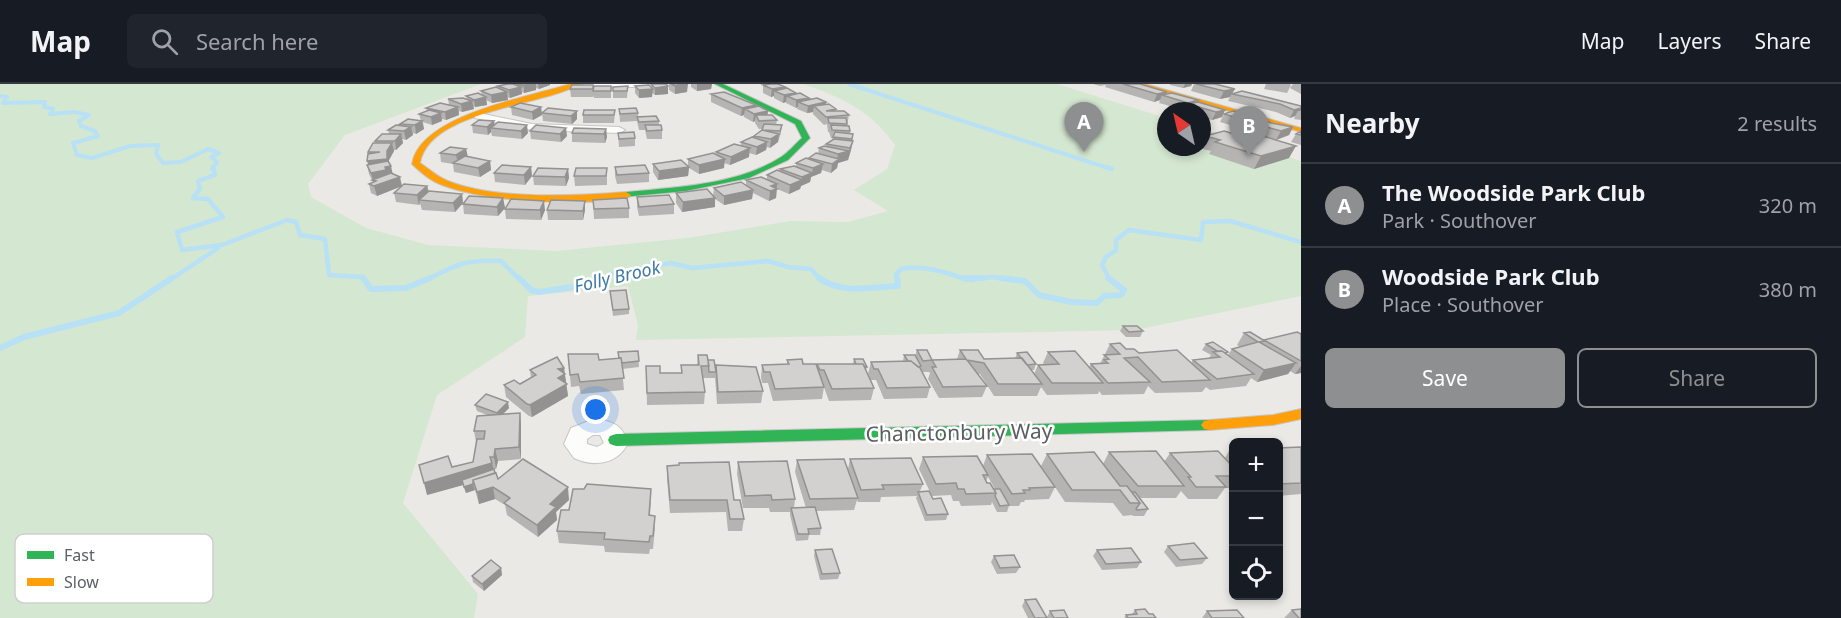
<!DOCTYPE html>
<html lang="en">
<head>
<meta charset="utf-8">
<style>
	body { margin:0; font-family:"Noto Sans",sans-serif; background:#20242c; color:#f1f3f6 }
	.controls { position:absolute; right:18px; bottom:18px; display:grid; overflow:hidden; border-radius:9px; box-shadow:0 3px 9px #0003 }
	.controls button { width:54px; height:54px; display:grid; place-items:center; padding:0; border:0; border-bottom:2px solid #363941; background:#171b24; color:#f1f3f6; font:30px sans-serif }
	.compass { position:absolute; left:1157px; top:18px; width:54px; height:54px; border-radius:50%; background:#171b24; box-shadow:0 3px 9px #0003; rotate:326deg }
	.you { position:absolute; left:596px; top:326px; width:21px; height:21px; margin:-15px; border:4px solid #fff; border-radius:50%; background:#1a73e8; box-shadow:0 0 0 9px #1a73e833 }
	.badge { display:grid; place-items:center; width:39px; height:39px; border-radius:50%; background:#8d8f90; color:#fff; font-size:20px; font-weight:700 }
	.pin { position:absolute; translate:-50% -50px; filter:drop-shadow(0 2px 3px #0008) }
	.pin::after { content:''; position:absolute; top:32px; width:21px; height:18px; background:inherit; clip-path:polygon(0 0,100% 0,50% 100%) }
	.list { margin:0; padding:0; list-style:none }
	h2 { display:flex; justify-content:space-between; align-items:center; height:78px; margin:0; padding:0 24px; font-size:26px }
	h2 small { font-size:20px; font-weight:400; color:#9ea1a6 }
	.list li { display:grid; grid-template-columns:39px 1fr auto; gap:18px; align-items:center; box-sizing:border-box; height:84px; padding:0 24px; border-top:2px solid #363941 }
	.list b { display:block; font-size:22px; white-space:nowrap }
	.list p { margin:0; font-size:20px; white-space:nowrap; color:#9ea1a6 }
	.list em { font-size:20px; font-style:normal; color:#9ea1a6 }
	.actions { display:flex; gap:12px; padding:18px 24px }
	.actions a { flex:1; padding:14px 0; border:2px solid #8d8f90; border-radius:9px; text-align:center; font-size:21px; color:#8d8f90 }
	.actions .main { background:#8d8f90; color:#fff }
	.icon { flex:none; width:33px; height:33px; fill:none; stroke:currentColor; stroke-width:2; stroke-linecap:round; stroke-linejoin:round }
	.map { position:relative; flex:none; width:1301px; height:534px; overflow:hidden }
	header { display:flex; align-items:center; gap:36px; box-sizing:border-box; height:84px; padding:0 30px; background:#171b24; border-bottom:2px solid #363941 }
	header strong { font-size:28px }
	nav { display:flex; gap:33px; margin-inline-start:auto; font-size:21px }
	.search { width:420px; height:54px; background:#20242c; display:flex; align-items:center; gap:15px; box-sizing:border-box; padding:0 21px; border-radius:9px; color:#9ea1a6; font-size:22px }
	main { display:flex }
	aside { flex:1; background:#171b24 }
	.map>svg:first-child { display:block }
	.green { fill:#d4e7d0 }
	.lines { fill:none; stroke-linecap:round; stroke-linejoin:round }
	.stream-far2 { stroke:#b8e1f6; stroke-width:4 }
	.stream-far1 { stroke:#b8e1f6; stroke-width:4.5 }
	.stream { stroke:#b8e1f6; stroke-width:6 }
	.street-casing { stroke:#c6c6c6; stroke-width:2 }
	.fast-casing { stroke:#c7c7c7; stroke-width:2 }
	.slow-casing { stroke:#c7c7c7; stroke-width:2 }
	.street { fill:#fcfcfb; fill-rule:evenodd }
	.fast { fill:#30b455; fill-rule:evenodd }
	.slow { fill:#ff9f0a; fill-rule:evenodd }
	.wall { fill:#b5b4b2; fill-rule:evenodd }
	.shaded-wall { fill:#939291 }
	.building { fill:#d2d1cf; stroke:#939291; stroke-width:1.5 }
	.labels { text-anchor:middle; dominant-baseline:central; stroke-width:5; stroke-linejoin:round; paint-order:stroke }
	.far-water-label { font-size:18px; font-style:italic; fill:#3d7aa6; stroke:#fff }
	.street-label { font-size:21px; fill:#5b5f63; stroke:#fff }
	.key { fill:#fff; stroke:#cecfd0; stroke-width:1.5 }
	.key-label { font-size:16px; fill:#5b5f63 }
</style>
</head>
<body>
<header>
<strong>Map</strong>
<div class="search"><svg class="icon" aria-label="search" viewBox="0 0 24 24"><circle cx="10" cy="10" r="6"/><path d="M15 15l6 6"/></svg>Search here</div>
<nav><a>Map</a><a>Layers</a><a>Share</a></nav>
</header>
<main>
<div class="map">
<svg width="1301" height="534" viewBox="0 0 1301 534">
	<rect width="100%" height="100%" fill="#eae9e5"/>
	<path class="green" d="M0,0H481L345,51L308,100L311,113L366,144L428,161L556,167L687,154L791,137L848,138L888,127L854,106L887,85L895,61C870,26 843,14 803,0H1057L1166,34V63H1202V45L1301,77V212L1135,246L636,256L638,241L628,202L528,212L525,253L437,311L403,419L478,510L474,534H0Z"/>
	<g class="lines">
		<path class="stream-far2" d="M849,0L1111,85
			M0,12L7,13L3,19L45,18L44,23L53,25L50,30L74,28L89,31L79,37L81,42L95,47L98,52L73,59L77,71L92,74L130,62L158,61L156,70L163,79L181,78L208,65L219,69L211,73L217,78L212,85"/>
		<path class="stream-far1" d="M213,83L215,91L198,97L200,105L193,114L208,115L223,133L177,148L182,166L222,161L287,136L296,138L300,151L325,155L329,191L362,193L364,196
			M1107,83L1112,85
			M170,196L218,164
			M427,196C458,179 466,176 501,177L520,196
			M603,196L614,189L671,179L692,184L768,177L788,183L811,185L821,196
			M897,196L896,191L901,185C924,181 946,188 967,196
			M971,196L992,193L1014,196
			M1110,196L1102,181L1106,173L1116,166V156L1129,146L1201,156L1203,138L1230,137L1301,158"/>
		<path class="stream" d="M363,194L371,205L406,204L430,194
			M519,194L531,206L539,208L598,199L606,194
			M819,194C843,211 871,203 898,202L897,194
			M963,194H983
			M1001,194L1025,197L1039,211L1071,218L1097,219L1104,212L1121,211L1124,206L1108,194
			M0,264L24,253L119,229L172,194"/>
		<defs>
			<path id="street" d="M583,0H648L643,3H588Z
				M479,29L532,40L619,43L625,46L619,49L532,46L475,34L474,32Z
				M594,335C612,337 625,341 627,361C616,381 593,383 574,374L564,360L571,344ZM593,351H600L604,359L597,363L587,360V355Z"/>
			<path id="fast" d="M715,0H723L801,37L810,54L788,76L749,94L686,107L623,113L621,111L626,108C677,103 737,101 781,73C789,68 795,60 802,54L795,40Z
				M1209,336L1214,337L1217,341L1214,345L1209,346L616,362L610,360L608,356L610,352L616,350Z"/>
			<path id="slow" d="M570,0H580C544,22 429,26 420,79C429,85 438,93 448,97C496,116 574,112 626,108L631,111L629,113C583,123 485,118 442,101C431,97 420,88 412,80C420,31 529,13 570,0Z
				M1135,0H1145L1301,44V48Z
				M1301,325V335L1273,341L1209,346L1204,345L1201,341L1204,337L1209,336L1273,331Z"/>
		</defs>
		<use href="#street" class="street-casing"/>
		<use href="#fast" class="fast-casing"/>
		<use href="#slow" class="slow-casing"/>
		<use href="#street" class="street"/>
		<use href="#fast" class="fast"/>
		<use href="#slow" class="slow"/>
	</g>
	<path class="wall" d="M508,0H550V1L539,5L536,4V6L524,9L522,8V10L510,14L507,13L508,16L492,19L486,16L487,21L475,23L473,22L474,25L462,28L459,27V31L446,36L442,35V37L432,41L423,38L424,45L416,50L413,49V51L406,56L402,55L403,59L396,66H394V67L389,76V80L392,89L402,102H427L429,107L462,110L463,119L455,128L422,126L420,119L419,121L396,118L394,109L402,102L377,112L371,109L369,100L373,98L369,90L367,81H368V68L375,59V57L389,50L388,46L400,42V40L421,37L419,30L427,27L426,24L449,21L448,15H467L466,12L482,11L481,7L498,4V2Z
		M651,0L668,2V10L655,11L652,9V13L639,14L635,9V2L651,3Z
		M669,0H687V8L675,10L669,6Z
		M691,0H712L711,5L697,7L691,3Z
		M1093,0H1140L1166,10L1225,26L1222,33L1212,36L1202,33V27H1185V26L1159,19L1160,16L1154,18L1105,3L1106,1L1100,2Z
		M1170,0H1192L1191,2L1183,4L1170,1Z
		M1194,0H1215L1232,9L1301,22V36L1294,35L1295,32L1290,34L1276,28L1228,17L1230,13L1220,15L1191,7Z
		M1266,0H1290L1291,1L1287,9L1264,5Z
		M1293,0H1301V10L1290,4Z
		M763,1L785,3L784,5L809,15L826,18V21L836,27L849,31L847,42L850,47V49L853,50L851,66L848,76L838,79L837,84L831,89L822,86L821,89L811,93L810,98L801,102L800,105L789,110L777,105L776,114L769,117L753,109L752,115L724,121L715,115V123L682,128L676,119V109L713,112L714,104L746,101V96H767V91L780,87V85L796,83V79L809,75V74L818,70L819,64L826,62V60L832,56L833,55L831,54L829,48H828L827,40L824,41L813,30V28L807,29L797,25L798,23L796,24L786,19V18L783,19L774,14V12L771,13L763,9Z
		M611,2V14H594L593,11V13H571L570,5Z
		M628,2L627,14H613V7Z
		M711,10L756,21V23L768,27L767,31L777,36L776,41H782L781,49L778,58L770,64L767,63L766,66L756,71L749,69V73L730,81L724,79V84L699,90L689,84L688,92L658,96L653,88V80L688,83V75L716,71V68L741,62V58L754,54V52L762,46V45H759L755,39V37L753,38L744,33V31L741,32L711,18Z
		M511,23H541L542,31L533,36L512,31Z
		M619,25L638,29V32L659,37V41L662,46V55H647L645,46H639L637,37L620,38Z
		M615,26L614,39H583V31Z
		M577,27V35L572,40L543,37L542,29Z
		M1224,30L1251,32L1249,35L1293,43L1289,51L1276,56L1289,74L1254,85L1209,70L1211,67L1199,64L1202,63V58L1205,52L1234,50L1245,47L1239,45L1241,42L1237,43L1220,38Z
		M498,38L528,49L522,55L492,52L491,48L488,51L473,49L472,41H494Z
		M536,41L567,52L561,58L531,55L530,47Z
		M606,45L607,53L605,59L572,58V49Z
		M1301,47V61L1291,58L1296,50Z
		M618,49L635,54V62L619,63Z
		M466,65L467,72L490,77L491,86L480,93L454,88L453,80L441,78L440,69Z
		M531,83L532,92L525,101L495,98L494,89Z
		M615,83L649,89V98L617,100L615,92Z
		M607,84V101L575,102L574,92Z
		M568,85L569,94L566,102L534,101L533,92Z
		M637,113L674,120V130L639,132L637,123Z
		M503,114L505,124L498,132L464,130L463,120Z
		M593,116L629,124V134L594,135Z
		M585,117V126L583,136H548L547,126Z
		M505,125L545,126L541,136L506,135Z
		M610,207L629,225V230L613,232Z
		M1123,242L1143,247L1140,253H1126L1120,247Z
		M1301,248V289L1295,290L1290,287L1288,290L1257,298L1251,294L1246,302L1210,306L1206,303L1202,308L1155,309L1148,302L1144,310L1102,311L1099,307L1098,310L1047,311L1041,303L1037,312H994L980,290H977L987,302L982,313L939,314L928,295L930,289L929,288H922L930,303L927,314L884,315L876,296H871L868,290L871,278L903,277L904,271L915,272L917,266L932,276L957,275L960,266L984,275H1015L1017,269L1036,280L1034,286H1031L1034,290L1038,281H1045L1043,279L1048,268L1089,283L1091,280H1100L1110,260L1139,269L1191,279L1193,276L1209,274L1211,271L1202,266L1206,260L1228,268L1227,270L1228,271L1232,265L1240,263L1237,261L1244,249L1264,256L1300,249Z
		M638,267L639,283L622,285L624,306L581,310L579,302L571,303L568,270L599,276L618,274V268Z
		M698,271L708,276L716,288V281L763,307L761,319L717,320L715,293V294H703L705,308L704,320L647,321L646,282L660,289H681V281H697Z
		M854,275L867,283L866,287L874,304L871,316L829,317L822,298L824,303L822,315L773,317L768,299H762L761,293L762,281H787V276L817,283V280H853Z
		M564,284L568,312L532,333L529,332L506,313L504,301L520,300L531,294L530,286Z
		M475,321L509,324L503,330L520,329L521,341V375L498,377L496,385H494L498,395L569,416L556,428L557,436L538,453L507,431L505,421L495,415L479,420L475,406L466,409L463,401L427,411L452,383L473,378L476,358L474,347L487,331L477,327Z
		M1301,363V410L1278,412V364Z
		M1230,365H1233V404H1225L1217,415H1188L1181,407L1176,414H1139L1148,425L1144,432H1133L1132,431L1123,432L1113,419L1065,418L1041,382L1047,370L1103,380L1109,368L1164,378L1170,369L1225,374Z
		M987,371L1055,403L1049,415L1025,416L1024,418H1021L1019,422H1009L1007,428H997L992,418L991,421L961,422L959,417H953L951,411L932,412L919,385L923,373L983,382ZM988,393L995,405H994L986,397Z
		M850,375L923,400L920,407L933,415L948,430L946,436L925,437L916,414L917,412L881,413L880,418H858L857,416L854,426L816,427L821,444L820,451H809L808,456L796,457L790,431V428H770L769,424H743L737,390L738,378L795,415L794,424H806L795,388L797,376L848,385Z
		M679,381L734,416L744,435L742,447H728L726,428L670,429L667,394V382Z
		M651,417L650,431L655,444L653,465H650L649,470L605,468L604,462L559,459L557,447L569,426Z
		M1168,462L1207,474L1202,480L1176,483L1164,468Z
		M815,466L840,489L838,495L820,496L814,472Z
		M1097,466L1141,478L1137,484L1102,486L1093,472Z
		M994,472L1020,483L1016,489L997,490L991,478Z
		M501,484L502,491L484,507L473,498L472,492Z
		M1025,516L1047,533L1050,527L1068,534H1028L1022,522Z
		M1135,526L1149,530L1156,534H1124L1126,531L1132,530Z
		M1292,526L1301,534H1284Z
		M1207,527L1244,534H1202Z"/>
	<path class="shaded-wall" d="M530,0H536V6L524,9V2Z
		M538,0H550V1L539,5Z
		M688,0L687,8L675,10V2Z
		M697,0H712L711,5L697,7Z
		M1185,0H1192L1191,2L1183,4Z
		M668,2V10L655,11V4Z
		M521,3L522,10L510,14L509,6Z
		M785,3L784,11L774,7V12L771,13L772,5Z
		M653,5L652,13L639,14V6Z
		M1235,5L1230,13L1220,15L1224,7Z
		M507,8L508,16L492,19L491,11Z
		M1167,8L1165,12L1162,11L1160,16L1154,18L1157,10Z
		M796,9V16L787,12L786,18L783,19L784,11Z
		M486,13L487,21L475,23L474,16Z
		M809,14L808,21L798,18V23L796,24V16Z
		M472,17L474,25L462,28L461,20Z
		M826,18L825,26L814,22L813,28L807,29L808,22Z
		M756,21L755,29L745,25L744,31L741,32L742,24Z
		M458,23L459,31L446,36L445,28Z
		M541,23L542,31L533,36L532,28Z
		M1301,24V27H1298L1295,32L1290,34L1294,26Z
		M1225,26L1222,33L1212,36L1216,28Z
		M577,27V35L572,40L571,32Z
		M768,27L767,35L756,31L755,37L753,38L754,30Z
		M441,29L442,37L432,41L431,33Z
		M1251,32L1248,38L1244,37L1241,42L1237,43L1241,35Z
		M422,37L424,45L416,50L415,41Z
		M494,37L495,44H491V48L488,51L487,43Z
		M527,41L528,49L522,55L521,47Z
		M411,43L413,51L406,56L404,47Z
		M1293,43L1289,51L1276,56L1281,47Z
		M566,44L567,52L561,58L560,50Z
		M606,45L607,53L605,59L604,50Z
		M401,50L403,59L396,66L395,57Z
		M779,50L778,58L770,64L771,55Z
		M853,50L851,61L853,57L851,66L848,76L838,79L837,84L831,89L832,80L837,77L838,70L849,67Z
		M767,58L766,66L756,71L757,63Z
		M392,59L394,67L389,76V82H391L393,91L373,96L367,77L387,67Z
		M1296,62L1289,74L1254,85L1261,72Z
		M750,64L749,73L730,81L731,73Z
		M466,65L468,73L458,80L456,71Z
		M725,75L724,84L699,90V81Z
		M490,77L491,86L480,93L478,84Z
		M823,80L821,89L811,93L813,84Z
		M531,83L532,92L525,101L524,91Z
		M689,83L688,92L658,96L659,87Z
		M568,85L569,94L566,102L565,93Z
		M812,89L810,98L801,102L800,105L789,110L790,101L801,96L802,93Z
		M400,93L402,102L377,112L374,102Z
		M777,100L776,114L769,117L770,107L771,102Z
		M427,102L429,111L419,116L420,119L419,121L417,111Z
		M753,106L752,115L724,121V112Z
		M462,110L463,119L455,128L453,119Z
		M503,114L505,124L498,132L497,123Z
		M715,114V123L682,128L683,118Z
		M544,117L545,126L541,136L540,126Z
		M585,117V126L583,136V127Z
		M1296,279L1288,290L1257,298L1264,286Z
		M1301,282V289L1295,290Z
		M564,284L568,312L532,333L530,321L558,285Z
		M508,318L509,324L498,335L497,329Z
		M520,329L521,341V375L519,363Z
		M495,365L498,377L496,385L494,373Z
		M492,379L495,391L462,396L463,401L427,411L424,399Z
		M473,400L475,406L466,409L464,403Z
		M493,403L495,415L479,420L477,408Z
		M568,403L569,416L556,428L557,436L538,453L537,441L550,420Z
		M501,484L502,491L484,507L482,500Z"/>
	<path class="building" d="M508,0H513L521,3L509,6L498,2Z
		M517,0H530L524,2Z
		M651,0H666L668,2L655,4Z
		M671,0H688L675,2Z
		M771,0H778L785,3L772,5L763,1Z
		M1123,0H1140L1167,8L1157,10Z
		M1196,0H1215L1235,5L1224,7Z
		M572,1H593V5H570Z
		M649,1L653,5L639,6L635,2Z
		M594,2H611V7H593Z
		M628,2L627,7H613V3Z
		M496,3L507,8L491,11L481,7Z
		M787,4L796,9L784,11L774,7Z
		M1242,7L1301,22V24L1294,26L1280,20L1232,10Z
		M724,8L756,21L742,24L711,10Z
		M478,9L486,13L474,16L466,12Z
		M800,9L809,14L796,16L787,12Z
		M1172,9L1198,16L1188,19L1162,11Z
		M463,14L472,17L461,20L448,15Z
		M817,14L826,18L808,22L798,18Z
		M1198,18L1225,26L1216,28L1188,20Z
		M440,19L458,23L445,28L426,24Z
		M520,19L541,23L532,28L511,23Z
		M829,20L836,25L826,27H844L849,31L826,33L814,22Z
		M759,22L768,27L754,30L745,25Z
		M548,24L577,27L571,32L542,29Z
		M636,24L638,29L620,30L619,25Z
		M429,26L441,29L431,33L419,30Z
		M584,26H615L614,31H583Z
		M1233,27L1251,32L1241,35L1224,30Z
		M756,31H772L777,36L759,37Z
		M656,32L659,37L639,38L637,33Z
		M1256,33L1271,39L1293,43L1281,47L1244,37Z
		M828,34H846L847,40L829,39Z
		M408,35L422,37L415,41L400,40Z
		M479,36L494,37L487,43L472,41Z
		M498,38L527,41L521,47L491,44Z
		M764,40L782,41L780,47L762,46Z
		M396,41L411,43L404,47L388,46Z
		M536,41L566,44L560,50L530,47Z
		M645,41H661L662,46L647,47Z
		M831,41L849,42L850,47L832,46Z
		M574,44L606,45L604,50L572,49Z
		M762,46L779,50L771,55L754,52Z
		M1224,47L1234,50L1246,47L1296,62L1261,72L1215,58L1220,56L1205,52Z
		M1301,47V51L1296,50Z
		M634,48L635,54L619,55L618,49Z
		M835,48L853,50L852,55L833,53Z
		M382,50H401L395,57H375Z
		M752,53L767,58L757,63L741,58Z
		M834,55L853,57L850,64L826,60Z
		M373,59H392L387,67V75L367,77L368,70L380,68H368Z
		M734,60L750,64L731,73L716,68Z
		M824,62L849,67L838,70L819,64Z
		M450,63L466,65L456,71L440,69Z
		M713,69L725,75L699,81L688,75Z
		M816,69L839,75L832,80L809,74Z
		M465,72L490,77L478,84L453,79Z
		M806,74L823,80L813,84L796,79Z
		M681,76L689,83L659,87L653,80Z
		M388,77L391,82L385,83L386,86L371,89L367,81Z
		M502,81L531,83L524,91L494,89Z
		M645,81L649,89L617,91L615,83Z
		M794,82L812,89L802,93L780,85Z
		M538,84L568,85L565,93L533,92Z
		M576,84H607L606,92H574Z
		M777,86L802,96L790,101L767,91Z
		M391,89L400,93L374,102L369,100L376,97L372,96Z
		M761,93L777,100L771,102L777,105L770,107L746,96Z
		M741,98L753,106L724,112L714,104Z
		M404,100L427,102L417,111L394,109Z
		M707,105L715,114L683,118L676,109Z
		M429,107L462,110L453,119L419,116Z
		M669,111L674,120L639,123L637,113Z
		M469,112L503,114L497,123L463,120Z
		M627,114L629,124L594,125L593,116Z
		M511,115L544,117L540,126L505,125Z
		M551,116L585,117L583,127L547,126Z
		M626,206L629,225L613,226L610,207Z
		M1123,242H1137L1143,247L1129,248Z
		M1250,248L1265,257L1259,258L1296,279L1264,286L1232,265L1258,258L1244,249Z
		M1297,248L1301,250V277L1264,256Z
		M1213,258L1228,268L1225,269L1222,267H1217L1206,260Z
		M1120,259L1126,265H1134L1139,269L1177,266L1210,296L1162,298L1138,273L1124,274L1150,298L1108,299L1091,280L1108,279L1104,276L1109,275L1104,271L1120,270L1110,260Z
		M917,266H927L932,276L966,275L960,266H978L984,275L1022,274L1042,300H998L984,279L967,276L987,302L943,303L932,283H936L932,276L923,277Z
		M638,267L639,277L622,279L621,274H619L618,268Z
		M1075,267L1103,299H1052L1038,281L1059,280L1048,268Z
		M1222,267L1254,290L1217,295L1193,276L1220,273L1213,268Z
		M1027,268L1036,280L1027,281L1017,269Z
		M568,270H598L599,276L621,274L624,294L580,298L578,290L570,291Z
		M698,271H707L709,282H701L705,308L647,309L646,282H660V289H682L681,281H699Z
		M904,271H915L921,282L918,283L911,277H908Z
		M557,273L564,284L558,285L565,290L558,294L567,300L530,321L527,320L504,301L514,296L520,300L536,291L530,286Z
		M802,275L803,280H816L824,303L775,305L770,288H764L762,281L789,280L787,276Z
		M854,275H863L867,283H865L863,280H856Z
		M708,276H714L716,288H709Z
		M911,277L920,284L930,303L887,304L878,285H874L871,278Z
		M817,280H863L874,304L832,305L824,286H820Z
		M716,281L756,283L763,307L718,308Z
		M486,310L508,318L497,329L475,321Z
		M520,329L519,363L495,365L494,373H490L492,379L424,399L419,381L448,372L452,383L473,378L477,355H484L485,347H474L477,332Z
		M1301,363V399L1278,400V364Z
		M1156,367L1184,402H1138L1109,368Z
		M1218,367L1233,383V392H1216L1226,403H1196L1188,393H1191L1170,369Z
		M1094,368L1120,402H1127L1140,419H1130L1120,406H1072L1047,370Z
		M1032,370L1055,403L1029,404L1030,406H1023L1025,409L1012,410L987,371Z
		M977,372L988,391H983L987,399H990L996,409L966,410L964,405H958L956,399L936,400L923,373Z
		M911,374L923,400L882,401L884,405L861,406L850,375Z
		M523,375L568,403L550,420L556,423L537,441L504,419L510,414L493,403L477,408L473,396L496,389L498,395Z
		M844,375L858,414L810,415L797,376Z
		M787,377L795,415L772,416L771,411L745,412L738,378Z
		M729,378L734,416H740L744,435H730L727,416H670L667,382L679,381V379Z
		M494,385L495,389L473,396V400L464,403L462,396Z
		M587,400L651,405L649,431L655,432L653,452H650L649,458L604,455L605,449L557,447L561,426H569L573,405H584Z
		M994,405H1000L1009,421L1000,422L995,412L996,409Z
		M929,407L933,415L941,414L948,430L927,431L918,408Z
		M1132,408H1135L1148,425L1137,426L1136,425L1140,419Z
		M815,423L821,444L808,445L809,450H798L791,424Z
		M1194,459L1207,474L1180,476L1168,462Z
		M1131,464L1141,478L1106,480L1097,466Z
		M832,465L840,489L822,490L815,466Z
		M1014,471L1020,483L1000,484L994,472Z
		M491,476L501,484L482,500L472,492Z
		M1036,515L1047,534H1035L1025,516Z
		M1145,525L1149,530H1153L1156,534H1128L1126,531L1137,530L1135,526Z
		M1301,525V534H1299L1292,526Z
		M1064,526L1068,534H1054L1050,527Z
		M1237,526L1244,534H1212L1207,527Z"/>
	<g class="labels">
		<g class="far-water-label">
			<text transform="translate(617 192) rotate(-13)">Folly Brook</text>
		</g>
		<g class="street-label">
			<text transform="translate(959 348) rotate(-1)">Chanctonbury Way</text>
		</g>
	</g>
	<rect x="15" y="450" width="198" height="69" rx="9" class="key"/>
	<rect x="27" y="467" width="27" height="8" fill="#30b455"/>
	<rect x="27" y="494" width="27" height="8" fill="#ff9f0a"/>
	<g class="key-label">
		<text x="64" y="477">Fast</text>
		<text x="64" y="504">Slow</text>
	</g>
</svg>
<div class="controls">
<button>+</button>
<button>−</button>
<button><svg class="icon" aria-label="locate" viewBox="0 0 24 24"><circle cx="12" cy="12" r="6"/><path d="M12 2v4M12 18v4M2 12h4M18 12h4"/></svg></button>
</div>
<svg class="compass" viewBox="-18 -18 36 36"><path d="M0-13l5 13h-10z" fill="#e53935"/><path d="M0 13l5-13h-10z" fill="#9ea1a6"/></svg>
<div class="you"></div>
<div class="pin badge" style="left:1084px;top:68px">A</div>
<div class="pin badge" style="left:1249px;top:72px">B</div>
</div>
<aside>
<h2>Nearby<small>2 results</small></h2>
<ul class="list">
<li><span class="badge">A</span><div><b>The Woodside Park Club</b><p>Park · Southover</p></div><em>320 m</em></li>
<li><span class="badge">B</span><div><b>Woodside Park Club</b><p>Place · Southover</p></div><em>380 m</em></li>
</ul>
<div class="actions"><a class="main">Save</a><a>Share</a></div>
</aside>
</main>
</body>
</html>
